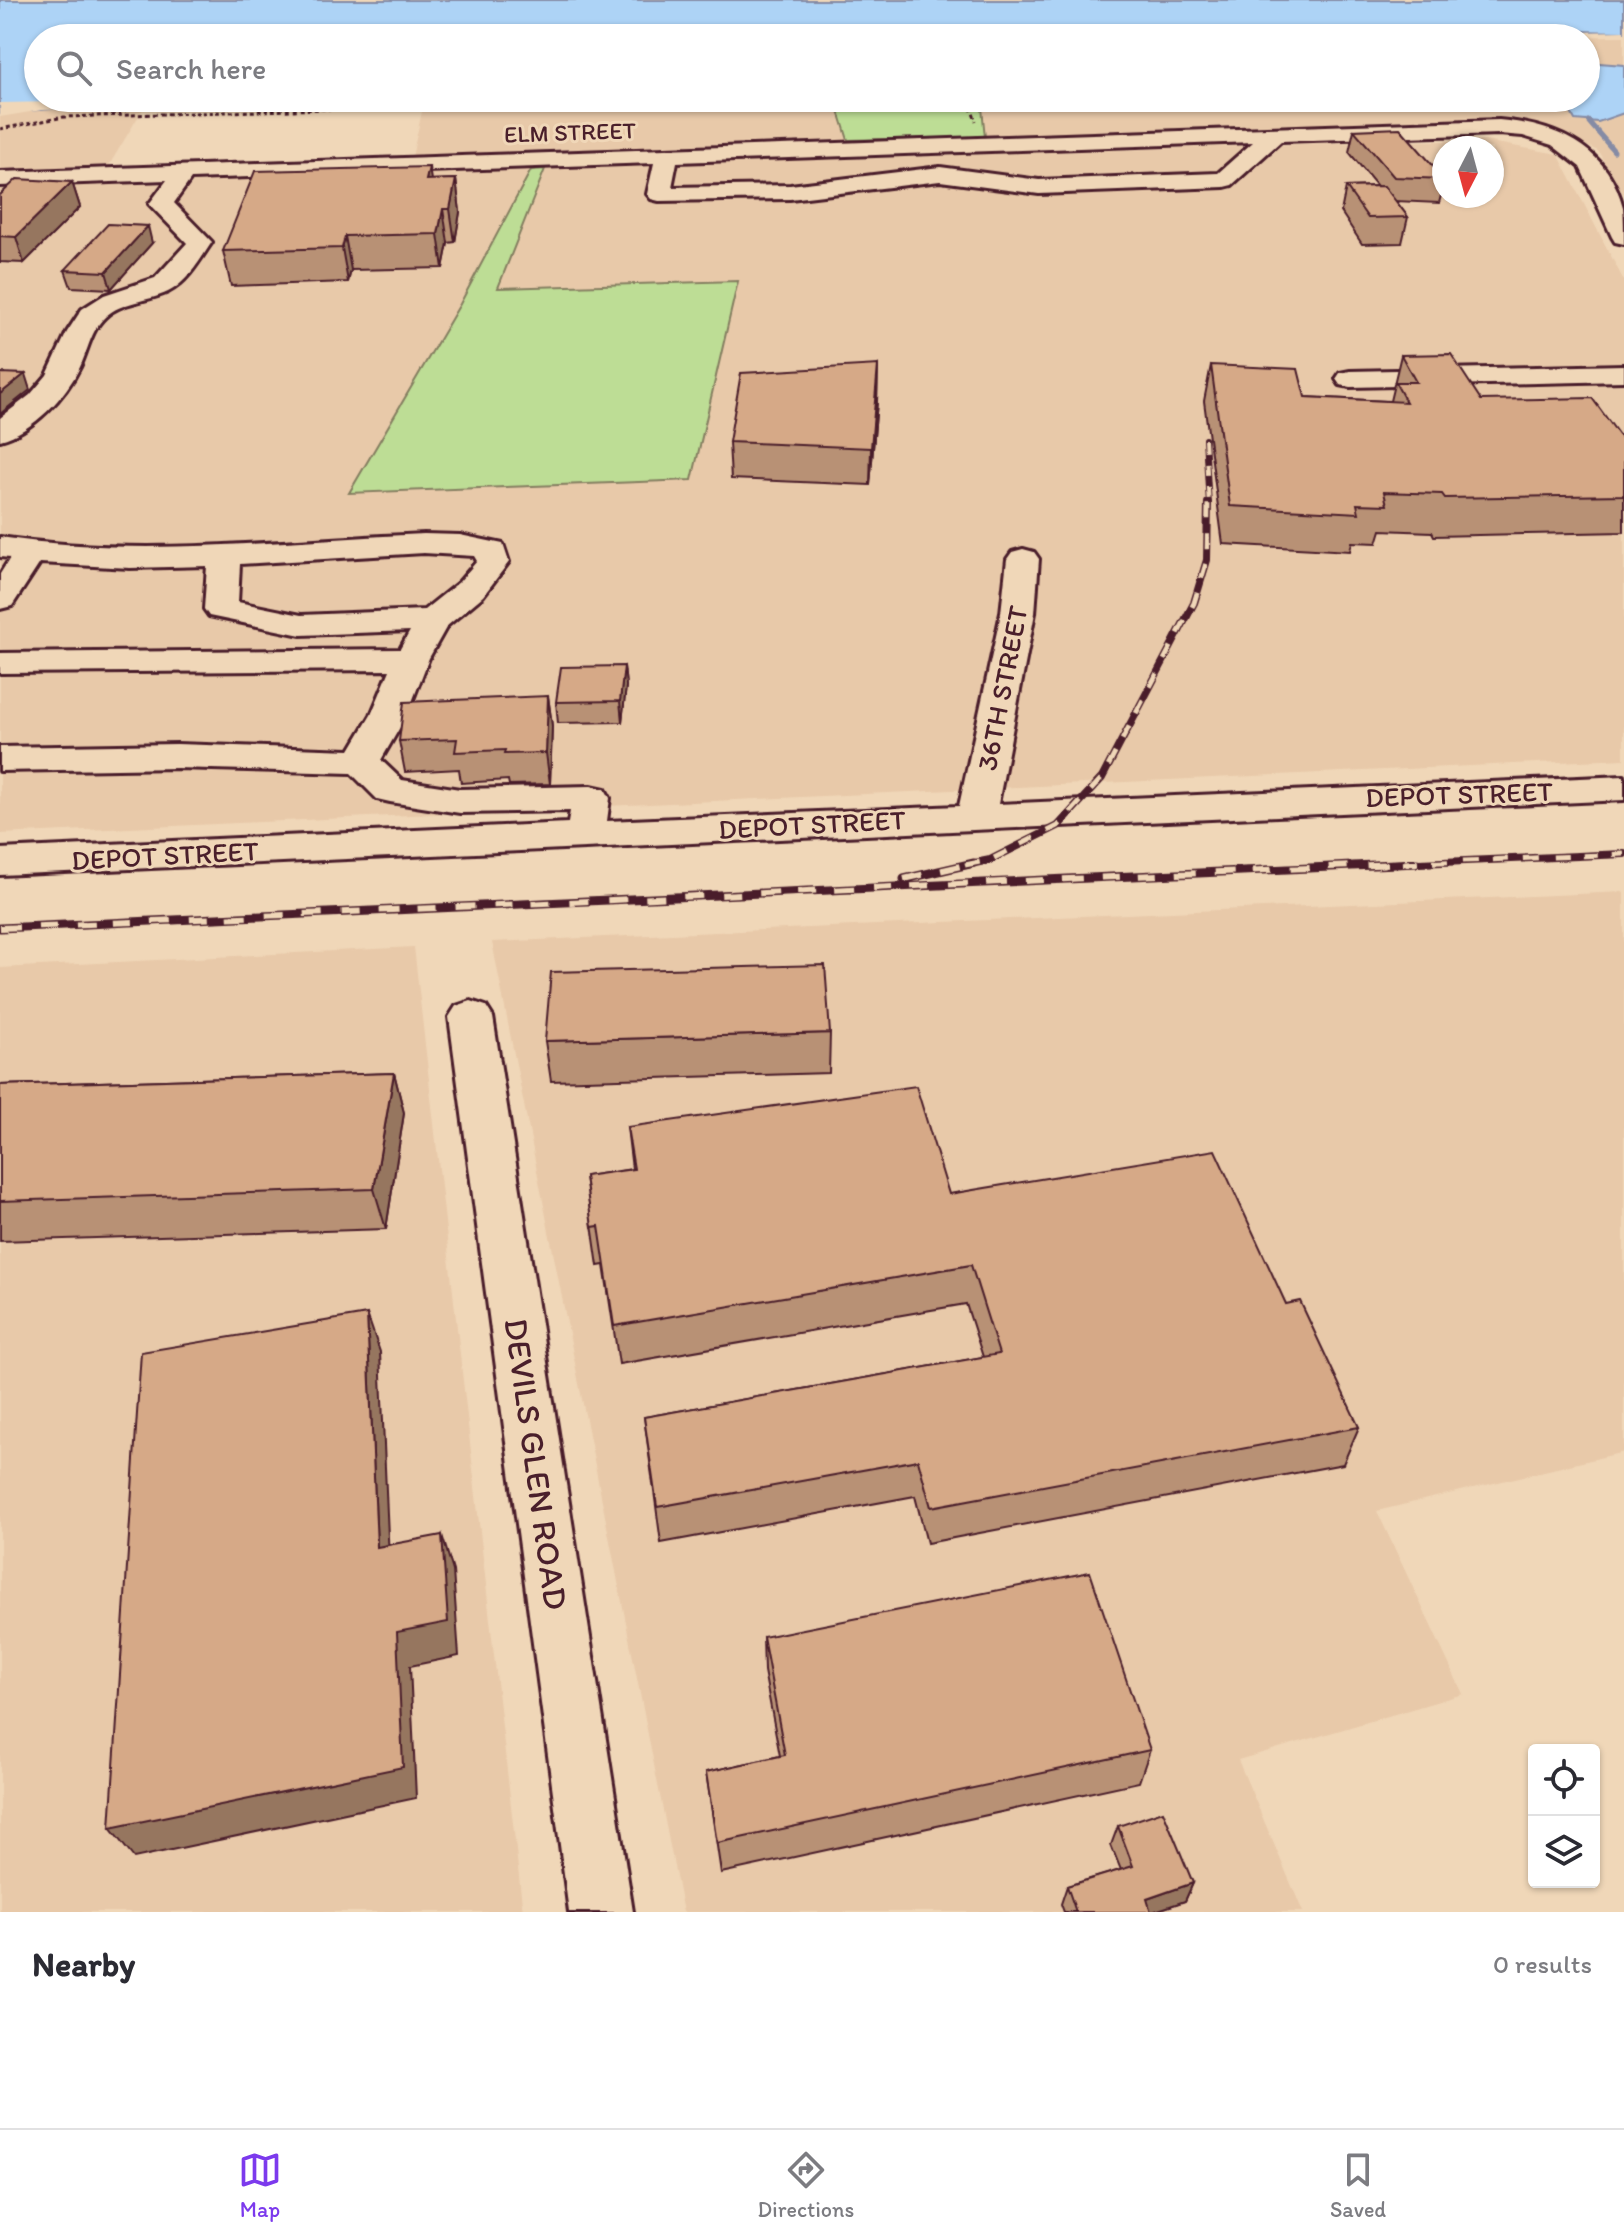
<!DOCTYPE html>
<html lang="en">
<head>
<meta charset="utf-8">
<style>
	body { margin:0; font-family:Itim,sans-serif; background:#f7f7f7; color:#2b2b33 }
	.controls { position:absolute; right:24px; bottom:24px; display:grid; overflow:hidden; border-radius:8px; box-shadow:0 2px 6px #0004 }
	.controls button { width:72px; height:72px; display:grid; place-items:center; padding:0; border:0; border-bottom:2px solid #e1e1e2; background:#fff; color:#2b2b33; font:40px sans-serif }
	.compass { position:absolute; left:1432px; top:136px; width:72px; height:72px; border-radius:50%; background:#fff; box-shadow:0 2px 6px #0004; rotate:186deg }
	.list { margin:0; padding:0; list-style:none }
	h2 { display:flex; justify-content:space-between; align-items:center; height:104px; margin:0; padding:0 32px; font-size:34px }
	h2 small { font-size:26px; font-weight:400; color:#7c7c81 }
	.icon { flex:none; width:44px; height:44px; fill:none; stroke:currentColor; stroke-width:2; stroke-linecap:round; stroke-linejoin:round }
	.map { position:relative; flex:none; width:1624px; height:1912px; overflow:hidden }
	.search { position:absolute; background:#fff; box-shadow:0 2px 6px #0004; left:24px; right:24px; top:24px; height:88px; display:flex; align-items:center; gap:20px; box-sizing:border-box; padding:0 28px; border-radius:44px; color:#7c7c81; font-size:30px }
	.sheet { height:216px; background:#fff }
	nav { display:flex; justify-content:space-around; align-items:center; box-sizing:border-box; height:112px; border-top:2px solid #e1e1e2; background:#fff; font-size:22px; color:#7c7c81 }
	nav a { display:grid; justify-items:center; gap:4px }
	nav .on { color:#7c3aed }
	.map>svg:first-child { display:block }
	.built { fill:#e8c9a9; fill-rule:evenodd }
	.green { fill:#bddd95; stroke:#847e60; stroke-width:2 }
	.water { fill:#add3f6; stroke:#858ba5; stroke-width:2 }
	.pier { fill:#f0d7b8 }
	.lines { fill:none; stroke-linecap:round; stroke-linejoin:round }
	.stream { stroke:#858ba5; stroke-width:5 }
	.minor-casing { stroke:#4a1f2b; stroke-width:6 }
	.path { stroke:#4a1f2b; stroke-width:3; stroke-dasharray:4 3; stroke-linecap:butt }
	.minor { fill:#f0d7b8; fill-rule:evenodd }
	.rail-far2-casing { stroke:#4a1f2b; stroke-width:6 }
	.rail-far1-casing { stroke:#4a1f2b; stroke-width:8 }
	.rail-casing { stroke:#4a1f2b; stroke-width:9 }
	.rail-far2 { stroke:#f0d7b8; stroke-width:4; stroke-dasharray:12; stroke-linecap:butt }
	.rail-far1 { stroke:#f0d7b8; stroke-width:5; stroke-dasharray:15; stroke-linecap:butt }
	.rail { stroke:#f0d7b8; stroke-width:6; stroke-dasharray:19; stroke-linecap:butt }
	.wall { fill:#b89174; stroke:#4a1f2b; stroke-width:2 }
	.shaded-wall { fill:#96765e; stroke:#4a1f2b; stroke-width:2 }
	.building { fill:#d6a987; stroke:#4a1f2b; stroke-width:2 }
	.labels { text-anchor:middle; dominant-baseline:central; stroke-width:6; stroke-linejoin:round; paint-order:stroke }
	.far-street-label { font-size:24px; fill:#4a1f2b; stroke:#f0d7b8 }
	.street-label { font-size:28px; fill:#4a1f2b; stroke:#f0d7b8 }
	.near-street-label { font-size:34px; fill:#4a1f2b; stroke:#f0d7b8 }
</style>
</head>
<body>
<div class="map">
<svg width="1624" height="1912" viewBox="0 0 1624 1912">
	<rect width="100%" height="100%" fill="#f0d7b8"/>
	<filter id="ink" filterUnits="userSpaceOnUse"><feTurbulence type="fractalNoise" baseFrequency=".0125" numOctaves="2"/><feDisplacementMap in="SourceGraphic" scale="16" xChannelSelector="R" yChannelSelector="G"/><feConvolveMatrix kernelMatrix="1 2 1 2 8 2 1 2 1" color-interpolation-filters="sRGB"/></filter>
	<g filter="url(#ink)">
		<path class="built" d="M1578,31L1624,32V195L1598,151L1579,142L1551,131L1448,119L985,137L981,98H1586V38H1485Z
			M425,98H835L848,140L412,157Z
			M147,102L108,167L0,169V113Z
			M1394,141H1485L1558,154L1624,281V759L0,834V186ZM1444,148H1492V196H1444Z
			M1624,892V1452L1377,1511L1463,1694L1238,1760L1303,1912H683L492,942Z
			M414,947L523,1912H0V968Z"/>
		<path class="green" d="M835,98H981L985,137L848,140Z
			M545,169L498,288L738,281L692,480L349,493L460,304L531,170Z"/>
		<path class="water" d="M0,0H1624V32L1578,31L1485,38H38V98H299L147,102L0,113Z
			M1586,62L1624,65V113L1598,122L1575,120L1563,98H1586Z"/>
		<path class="pier" d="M1575,29L1580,32L1624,31V36L1441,38Z
			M299,98H303L299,102L42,110L0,117V103Z"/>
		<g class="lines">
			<path class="stream" d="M1588,121L1614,151"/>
			<defs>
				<path id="minor" d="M1499,120C1556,125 1607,146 1623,207C1624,218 1624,233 1624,244L1615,242L1612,237L1580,167L1552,145L1523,136L1499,134L1281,141L1232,185L1224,187L1039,194L940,181L790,199L659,201L651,199L647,194L654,163L191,179L174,203L212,242C200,260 187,283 168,292C147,302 122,301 105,317C91,330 88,350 80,367C66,396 33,432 0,440V418L30,395L47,375L67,332L82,309L104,295L155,278L187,243L149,204L167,180L0,186V172ZM1253,142L1218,173L1039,180L940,167L790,185L672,187L677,162Z
					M1624,365V381L1350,387L1340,385L1336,379L1340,373L1350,371Z
					M424,534L460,535L503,544L509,562L483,596L447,626L429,658L407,715L381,760L402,780L460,789L591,786L605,789L610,798L607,821L959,806L1001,613L1007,559L1012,552L1023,549L1034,552L1039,559L1035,613L998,804L1624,776V800L0,875V849L568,823L570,811L460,813L390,802L377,799L351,773L177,768L0,771V747L177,744L350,750L371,715L390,670L0,673V653L400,649L410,631L301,635L209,616L204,609L207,566L130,568L40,563L12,606L0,609V574L10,558L0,557V537C141,558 282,540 424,534ZM424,553L474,556L477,561L459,582L424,610L301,615L238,602L240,564Z
					M471,1001L486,1006L493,1017L633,1912H569L449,1017L456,1006Z"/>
			</defs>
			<use href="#minor" class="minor-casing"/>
			<path class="path" d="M944,98L971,108L976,121
				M0,129L64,117L683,98"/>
			<use href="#minor" class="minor"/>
			<defs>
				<path id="rail-far2" d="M1205,439L1209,505"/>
				<path id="rail-far1" d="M965,865L990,860L1058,826L1102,778L1194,603L1207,560L1208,503
					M1373,865L1624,854"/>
				<path id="rail" d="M904,879L974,863
					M0,928L1417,863"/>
			</defs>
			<use href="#rail-far2" class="rail-far2-casing"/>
			<use href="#rail-far1" class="rail-far1-casing"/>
			<use href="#rail" class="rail-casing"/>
			<use href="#rail-far2" class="rail-far2"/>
			<use href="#rail-far1" class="rail-far1"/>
			<use href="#rail" class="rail"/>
		</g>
		<path class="wall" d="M1354,130L1444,178V184L1439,203L1396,201L1408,217L1402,243L1362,244L1341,212L1346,187L1377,186L1349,152Z
			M456,179L460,212L455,242L448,243L443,268L351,270L348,282L231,286L223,251L431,180Z
			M72,182L80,207L24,263L0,262V195Z
			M152,243L111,289L71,287L65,270Z
			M1401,355L1481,400L1624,442V532L1434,536L1432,532L1381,530L1377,543L1352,542L1350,551L1223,544L1204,401L1211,365L1305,397L1390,401Z
			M878,365L877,401L870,485L731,479L729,442Z
			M624,666L626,686L622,722L558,723L556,702Z
			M548,696L552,726L550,784L509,785L508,780L461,783L459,769L405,772L399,741Z
			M830,1033L829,1073L551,1081L545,1041Z
			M394,1073L404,1113L386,1229L0,1241V1085Z
			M627,1127L949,1194L1286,1304L1359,1427L1343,1464L927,1543L915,1496L661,1543L644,1417L983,1357L966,1304L619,1364L604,1265L598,1266L585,1176L632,1169Z
			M763,1637L1150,1750L1139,1782L721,1873L706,1772L780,1756L764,1671Z
			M1118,1826L1193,1883L1185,1901L1152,1912H1064L1061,1904L1067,1886L1121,1870L1111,1845Z"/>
		<path class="shaded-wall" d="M429,167L434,200L426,180Z
			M456,179L460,212L455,242L450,209Z
			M72,182L80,207L24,263L16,237Z
			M443,209L448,243L443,268L438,234Z
			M148,226L152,243L111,289L106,272Z
			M345,236L351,270L348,282L342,248Z
			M878,365L877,401L870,485L871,448Z
			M25,374L30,390L0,414V394Z
			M624,666L626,686L622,722L620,701Z
			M548,696L552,726L550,784L546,753Z
			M394,1073L404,1113L386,1229L374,1189Z
			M367,1314L380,1352L390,1583L377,1547Z
			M442,1535L453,1571L459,1656L410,1666L416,1798L134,1858L110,1828L397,1632Z
			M1193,1883L1185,1901L1152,1912H1141L1147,1899Z"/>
		<path class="building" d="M1400,128L1444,178V179L1394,177L1354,130Z
			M429,167L426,180L456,179L450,209H443L438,234L345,236L342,248L223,251L255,171Z
			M17,179L72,182L16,237L0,236V195Z
			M1384,186L1408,217L1368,218L1346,187Z
			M108,224L148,226L106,272L65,270Z
			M1451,354L1481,400L1592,398L1624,442V495L1445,498L1442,494L1384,492L1387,505L1357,504L1359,513L1230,506L1211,365L1298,369L1305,397L1406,402L1395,382H1416L1401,355Z
			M878,365L871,448L729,442L741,373Z
			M0,373L25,374L0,394Z
			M624,666L620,701L556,702L561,667Z
			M548,696L546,753L504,754L505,750L455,752L457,739L399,741L404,702Z
			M825,965L830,1033L545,1041L551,972Z
			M394,1073L374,1189L0,1201V1085Z
			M916,1086L949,1194L1215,1150L1286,1304L1300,1301L1359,1427L931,1507L918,1460L657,1507L644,1417L999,1354L971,1265L614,1326L599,1226L592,1227L585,1176L634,1169L627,1127Z
			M367,1314L377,1547L442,1535L448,1622L397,1632L403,1767L110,1828L141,1352Z
			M1090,1572L1150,1750L717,1843L706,1772L785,1755L763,1637Z
			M1163,1811L1193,1883L1147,1899L1151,1912H1076L1067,1886L1133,1866L1118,1826Z"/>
	</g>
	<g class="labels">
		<g class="far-street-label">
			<text transform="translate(570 132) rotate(-2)">ELM STREET</text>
		</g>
		<g class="street-label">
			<text transform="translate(1002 688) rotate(-79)">36TH STREET</text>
			<text transform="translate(1459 794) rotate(-2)">DEPOT STREET</text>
			<text transform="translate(812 824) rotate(-3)">DEPOT STREET</text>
			<text transform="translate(165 855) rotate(-3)">DEPOT STREET</text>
		</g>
		<g class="near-street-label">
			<text transform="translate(536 1464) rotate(82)">DEVILS GLEN ROAD</text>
		</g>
	</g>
</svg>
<div class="controls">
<button><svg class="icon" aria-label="locate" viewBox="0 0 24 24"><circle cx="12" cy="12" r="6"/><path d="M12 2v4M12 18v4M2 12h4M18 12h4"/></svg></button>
<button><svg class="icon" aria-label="layers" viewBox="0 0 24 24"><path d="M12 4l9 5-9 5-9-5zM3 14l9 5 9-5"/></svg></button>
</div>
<svg class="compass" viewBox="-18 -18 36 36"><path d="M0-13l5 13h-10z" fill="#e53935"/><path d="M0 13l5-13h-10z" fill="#7c7c81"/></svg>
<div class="search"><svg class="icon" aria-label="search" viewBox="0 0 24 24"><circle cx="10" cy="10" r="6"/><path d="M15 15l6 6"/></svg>Search here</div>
</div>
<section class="sheet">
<h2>Nearby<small>0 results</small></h2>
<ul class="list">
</ul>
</section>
<nav>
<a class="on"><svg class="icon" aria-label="map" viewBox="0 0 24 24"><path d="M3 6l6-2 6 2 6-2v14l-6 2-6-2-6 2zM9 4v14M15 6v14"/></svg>Map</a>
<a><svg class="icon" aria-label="directions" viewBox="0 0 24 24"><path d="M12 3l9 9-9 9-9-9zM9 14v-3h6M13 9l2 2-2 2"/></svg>Directions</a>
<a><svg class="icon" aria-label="saved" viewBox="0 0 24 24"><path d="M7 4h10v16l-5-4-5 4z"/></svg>Saved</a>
</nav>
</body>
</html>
